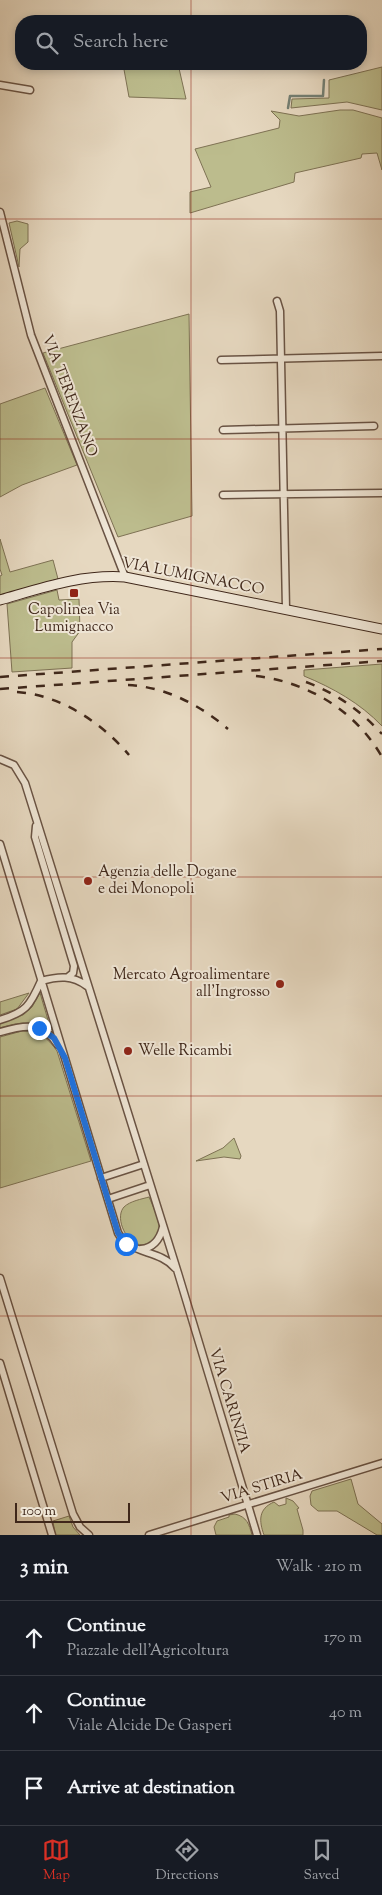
<!DOCTYPE html>
<html lang="en">
<head>
<meta charset="utf-8">
<style>
	body { margin:0; font-family:"Sorts Mill Goudy",serif; background:#242831; color:#f1f3f6 }
	.scale { position:absolute; left:15px; bottom:12px; width:115px; box-sizing:border-box; padding-left:5px; border:2px solid #3f271a; border-top:0; font-size:14px; line-height:18px; white-space:nowrap; color:#3f271a; -webkit-text-stroke:4px #efe6d6; paint-order:stroke }
	.stop { position:absolute; width:15px; height:15px; margin:-11px; border:4px solid #1a73e8; border-radius:50%; background:#fff }
	.stop.end { background:#1a73e8; border-color:#fff; box-shadow:0 1px 5px #0008 }
	.list { margin:0; padding:0; list-style:none }
	h2 { display:flex; justify-content:space-between; align-items:center; height:65px; margin:0; padding:0 20px; font-size:21px }
	h2 small { font-size:16px; font-weight:400; color:#9ea1a6 }
	.list li { display:grid; grid-template-columns:32px 1fr auto; gap:15px; align-items:center; box-sizing:border-box; height:75px; padding:0 20px; border-top:1px solid #363941 }
	.list b { display:block; font-size:19px; white-space:nowrap }
	.list p { margin:0; font-size:16px; white-space:nowrap; color:#9ea1a6 }
	.list em { font-size:16px; font-style:normal; color:#9ea1a6 }
	.icon { flex:none; width:28px; height:28px; fill:none; stroke:currentColor; stroke-width:2; stroke-linecap:round; stroke-linejoin:round }
	.map { position:relative; flex:none; width:382px; height:1535px; overflow:hidden }
	.search { position:absolute; background:#171b24; box-shadow:0 2px 8px #0003; left:15px; right:15px; top:15px; height:55px; display:flex; align-items:center; gap:12px; box-sizing:border-box; padding:0 18px; border-radius:20px; color:#9ea1a6; font-size:19px }
	.sheet { height:290px; background:#171b24 }
	nav { display:flex; justify-content:space-around; align-items:center; box-sizing:border-box; height:70px; border-top:1px solid #363941; background:#171b24; font-size:14px; color:#9ea1a6 }
	nav a { display:grid; justify-items:center; gap:2px }
	nav .on { color:#d93025 }
	.map>svg:first-child { display:block }
	.green { fill:#bcbc8d; stroke:#7e7254 }
	.lines { fill:none; stroke-linecap:round; stroke-linejoin:round }
	.stream { stroke:#747f73; stroke-width:2.5 }
	.street-casing { stroke:#695344; stroke-width:9 }
	.secondary-casing { stroke:#3f271a; stroke-width:11 }
	.street { stroke:#efe6d6; stroke-width:6 }
	.secondary { stroke:#efe6d6; stroke-width:9 }
	.rail { stroke:#3f271a; stroke-width:2.5; stroke-dasharray:9 9; stroke-linecap:butt }
	.route { stroke:#1a73e8; stroke-width:6 }
	.grid { fill:none; stroke:#8f2418; stroke-width:1; stroke-opacity:0.55 }
	.poi-dot { fill:#8f2418; stroke:#efe6d6; stroke-width:2 }
	.labels { text-anchor:middle; dominant-baseline:central; stroke-width:4; stroke-linejoin:round; paint-order:stroke }
	.street-label { font-size:15px; fill:#3f271a; stroke:#efe6d6 }
	.poi-label { font-size:15px; fill:#3f271a; stroke:#efe6d6; text-anchor:start }
</style>
</head>
<body>
<div class="map">
<svg width="382" height="1535" viewBox="0 0 382 1535">
	<rect width="100%" height="100%" fill="#e6d8c0"/>
	<filter id="stains"><feTurbulence type="fractalNoise" baseFrequency=".004" numOctaves="4"/><feColorMatrix values="0 0 0 0 .2 0 0 0 0 .09 0 0 0 0 .02 0 0 0 .5 -.17"/></filter>
	<radialGradient id="worn" r=".72"><stop offset=".6" stop-color="#630" stop-opacity="0"/><stop offset="1" stop-color="#630" stop-opacity=".3"/></radialGradient>
	<path class="green" d="M123,64H178L186,99L129,97Z
		M382,67V110L347,102L291,108L292,99L329,98V80Z
		M340,110H353L382,118V170L377,153L362,154L361,158L295,173L294,182L190,213V192L211,187L195,149L279,128L280,120L271,111L299,116Z
		M17,221L28,224V242L20,249L19,267L9,223Z
		M189,314L192,516L118,537L43,353Z
		M45,388L77,465L22,485L0,497V404Z
		M0,539L10,572L53,560L58,579L0,595V576L2,575L0,569Z
		M57,590L59,600L79,599L80,631L72,642V668L12,672L7,604Z
		M382,664V726C360,703 333,688 304,676V670Z
		M29,993L17,1009L0,1015V1002Z
		M40,993L51,1030C33,1020 19,1022 0,1028V1023L23,1015L32,1007Z
		M22,1031C39,1031 48,1038 57,1051L91,1161L0,1188V1037Z
		M234,1138L241,1156L240,1159L224,1157L196,1161L223,1148Z
		M149,1197C153,1206 158,1217 159,1226C159,1232 157,1237 153,1240C133,1258 112,1220 124,1207C130,1201 142,1199 149,1197Z
		M351,1479L358,1504L382,1524V1535H377L337,1511H318L311,1505L310,1496L312,1491Z
		M286,1498L293,1501L299,1508L297,1509L303,1530V1535H264C259,1521 258,1509 274,1502L279,1506L286,1504Z
		M235,1514C247,1517 249,1524 252,1535H216L214,1527L217,1521L229,1517V1515Z
		M69,1516L73,1527L80,1535H55L53,1521Z"/>
	<g class="lines">
		<path class="stream" d="M288,108L290,96H323L324,80"/>
		<defs>
			<path id="street" d="M0,85L30,90
				M0,212L31,335L125,577
				M277,301L280,311L286,609
				M221,360L382,356
				M223,430L374,426
				M223,495L382,493
				M0,759L14,765L25,783L178,1273L257,1535
				M36,826L35,837L74,966L73,973L68,977
				M0,844L118,1233C130,1255 159,1249 175,1268
				M41,981C59,976 72,975 87,986
				M0,1020C26,1012 30,1006 41,981
				M0,1032C24,1025 42,1021 58,1045
				M101,1178L144,1164
				M108,1199L150,1185
				M141,1249C154,1248 160,1239 163,1227
				M0,1278L73,1514L80,1527L89,1535
				M0,1363L52,1535
				M149,1535L382,1463"/>
			<path id="secondary" d="M0,600C42,588 81,574 125,577L382,629"/>
		</defs>
		<use href="#street" class="street-casing"/>
		<use href="#secondary" class="secondary-casing"/>
		<use href="#street" class="street"/>
		<use href="#secondary" class="secondary"/>
		<path class="rail" d="M256,676C308,682 356,711 382,757
			M0,677L382,649
			M306,682C336,693 360,710 382,734
			M128,685C166,687 200,705 228,729
			M0,689L382,661
			M17,692C61,695 102,723 129,755"/>
	</g>
	<g class="lines">
		<path class="route" d="M39,1028L54,1038L65,1058L118,1233L126,1244"/>
	</g>
	<path class="grid" d="M191,0V21M191,64V1535M0,219H382M0,439H382M0,658H382M0,877H382M0,1096H382M0,1316H382"/>
	<g class="poi-dot">
		<rect x="69" y="588" width="10" height="10" rx="2.5"/>
		<circle cx="88" cy="881" r="5"/>
		<circle cx="280" cy="984" r="5"/>
		<circle cx="128" cy="1051" r="5"/>
	</g>
	<g class="labels">
		<g class="street-label">
			<text transform="translate(69 396) rotate(69)">VIA TERENZANO</text>
			<text transform="translate(193 577) rotate(11)">VIA LUMIGNACCO</text>
			<text transform="translate(229 1401) rotate(73)">VIA CARINZIA</text>
			<text transform="translate(262 1487) rotate(-17)">VIA STIRIA</text>
		</g>
		<g class="poi-label">
			<text x="74" y="610" text-anchor="middle">Capolinea Via<tspan x="74" dy="17">Lumignacco</tspan></text>
			<text x="98" y="872">Agenzia delle Dogane<tspan x="98" dy="17">e dei Monopoli</tspan></text>
			<text x="270" y="975" text-anchor="end">Mercato Agroalimentare<tspan x="270" dy="17">all’Ingrosso</tspan></text>
			<text x="138" y="1051">Welle Ricambi</text>
		</g>
	</g>
	<rect width="100%" height="100%" filter="url(#stains)"/>
	<rect width="100%" height="100%" fill="url(#worn)"/>
</svg>
<div class="scale">100 m</div>
<div class="stop" style="left:126px;top:1244px"></div>
<div class="stop end" style="left:39px;top:1028px"></div>
<div class="search"><svg class="icon" aria-label="search" viewBox="0 0 24 24"><circle cx="10" cy="10" r="6"/><path d="M15 15l6 6"/></svg>Search here</div>
</div>
<section class="sheet">
<h2>3 min<small>Walk · 210 m</small></h2>
<ul class="list">
<li><svg class="icon" aria-label="ahead" viewBox="0 0 24 24"><path d="M12 20V5M6 11l6-6 6 6"/></svg><div><b>Continue</b><p>Piazzale dell'Agricoltura</p></div><em>170 m</em></li>
<li><svg class="icon" aria-label="ahead" viewBox="0 0 24 24"><path d="M12 20V5M6 11l6-6 6 6"/></svg><div><b>Continue</b><p>Viale Alcide De Gasperi</p></div><em>40 m</em></li>
<li><svg class="icon" aria-label="arrive" viewBox="0 0 24 24"><path d="M6 21V4h12l-3 4 3 4H6"/></svg><div><b>Arrive at destination</b></div></li>
</ul>
</section>
<nav>
<a class="on"><svg class="icon" aria-label="map" viewBox="0 0 24 24"><path d="M3 6l6-2 6 2 6-2v14l-6 2-6-2-6 2zM9 4v14M15 6v14"/></svg>Map</a>
<a><svg class="icon" aria-label="directions" viewBox="0 0 24 24"><path d="M12 3l9 9-9 9-9-9zM9 14v-3h6M13 9l2 2-2 2"/></svg>Directions</a>
<a><svg class="icon" aria-label="saved" viewBox="0 0 24 24"><path d="M7 4h10v16l-5-4-5 4z"/></svg>Saved</a>
</nav>
</body>
</html>
